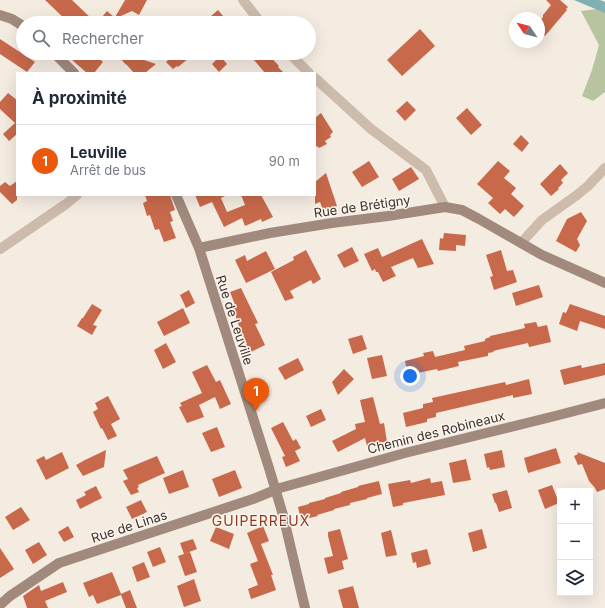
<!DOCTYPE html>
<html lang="fr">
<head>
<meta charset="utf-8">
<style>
	body { margin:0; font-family:Inter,sans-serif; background:#f2f2f3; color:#1f2937 }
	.controls { position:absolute; right:12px; bottom:12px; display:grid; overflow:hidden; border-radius:0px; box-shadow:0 4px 16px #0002 }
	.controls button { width:36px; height:36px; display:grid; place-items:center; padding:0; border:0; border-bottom:1px solid #e0e1e3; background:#fff; color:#1f2937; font:20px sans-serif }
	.compass { position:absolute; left:509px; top:12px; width:36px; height:36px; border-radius:50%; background:#fff; box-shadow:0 4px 16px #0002; rotate:305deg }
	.you { position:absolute; left:410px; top:376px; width:14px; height:14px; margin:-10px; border:3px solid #fff; border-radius:50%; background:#1a73e8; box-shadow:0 0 0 6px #1a73e833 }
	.badge { display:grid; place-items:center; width:26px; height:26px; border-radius:50%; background:#ea580c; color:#fff; font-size:13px; font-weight:700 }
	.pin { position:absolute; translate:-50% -33px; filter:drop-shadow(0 1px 2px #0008) }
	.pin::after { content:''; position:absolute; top:21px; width:14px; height:12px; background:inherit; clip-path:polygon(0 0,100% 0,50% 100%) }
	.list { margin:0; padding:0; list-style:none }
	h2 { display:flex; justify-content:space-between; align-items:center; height:52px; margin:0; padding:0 16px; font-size:17px }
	h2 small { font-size:13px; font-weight:400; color:#747a83 }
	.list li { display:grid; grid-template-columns:26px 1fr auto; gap:12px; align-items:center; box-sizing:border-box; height:72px; padding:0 16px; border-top:1px solid #e0e1e3 }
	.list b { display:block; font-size:15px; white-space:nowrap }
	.list p { margin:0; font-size:13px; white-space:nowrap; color:#747a83 }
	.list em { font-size:13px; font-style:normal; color:#747a83 }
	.icon { flex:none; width:22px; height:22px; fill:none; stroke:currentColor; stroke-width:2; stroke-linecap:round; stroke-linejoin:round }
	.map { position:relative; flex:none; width:605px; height:608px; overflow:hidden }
	.search { position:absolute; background:#fff; box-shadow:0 4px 16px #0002; left:16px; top:16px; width:300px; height:44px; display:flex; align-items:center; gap:10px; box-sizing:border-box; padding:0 14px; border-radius:22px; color:#747a83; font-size:15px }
	.panel { position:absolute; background:#fff; box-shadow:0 4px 16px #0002; left:16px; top:72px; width:300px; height:124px; border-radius:0px }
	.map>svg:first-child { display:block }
	.green { fill:#b8c4a0 }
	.water { fill:#7fb0b2 }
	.building { fill:#c8694b }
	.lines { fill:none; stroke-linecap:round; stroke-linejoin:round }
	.street { stroke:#cdbbac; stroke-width:10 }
	.secondary { stroke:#a18a7d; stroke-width:10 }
	.labels { text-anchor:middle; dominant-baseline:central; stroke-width:3; stroke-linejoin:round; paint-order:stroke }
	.street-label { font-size:13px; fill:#3b302b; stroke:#fbf5ee }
	.neighbourhood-label { font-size:14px; letter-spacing:1px; fill:#8c3b22; stroke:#fbf5ee }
</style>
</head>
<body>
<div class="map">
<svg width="605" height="608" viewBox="0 0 605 608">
	<rect width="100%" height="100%" fill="#f4ebe1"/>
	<path class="green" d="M605,8V92L593,101L582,96L592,70L599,45L581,11Z"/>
	<path class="water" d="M574,0H600L605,2V13Z"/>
	<path class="building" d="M45,0H72L96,23H69Z
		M125,0H147L139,15L132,11L114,19Z
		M546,0H560L568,7L566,9L567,10L545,36L539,31V22L543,17V15L551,5Z
		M218,10L229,23H203Z
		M107,11L115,18L111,23H97Z
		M420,29L435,46L402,76L387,60Z
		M0,39L35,62L27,72L0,54Z
		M64,53H93L103,62L94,73H87Z
		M116,53H138L144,60L156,64L145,73H134L126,64V65Z
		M176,53H184L189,58L178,67L177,66L173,69L166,62Z
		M248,53H267L279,66L278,67L284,73H265Z
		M220,56L227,64L219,72L212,64Z
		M8,93L17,100V134L9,141L3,134L15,123L0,109V102Z
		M407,101L416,110L405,121L396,111Z
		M467,108L482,125L471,135L456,118Z
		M321,113L333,132L330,135L331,137L325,141L327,144L319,148L317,146L315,148V118Z
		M521,135L529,143L522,152L513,144Z
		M369,161L379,177L362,187L352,172Z
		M498,161L510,171L504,178L516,188L511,194L524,206L514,217L505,209L500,214L488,203L493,198L477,184Z
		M560,164L568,173L561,180L563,183L558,188L559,189L551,196L540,184Z
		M411,167L419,179L399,191L392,179Z
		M326,173L337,206L323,210L320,202L315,204V182Z
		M17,181V200L12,204L0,192V186L5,182L10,186Z
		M145,195H170L175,210L170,212L173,221L170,222L176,238L164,242L159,229L155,230L150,215L147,216L143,203L147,201Z
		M195,195H227L221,198L227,212L245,205L241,195H261L273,217L262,222L261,219L245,226L242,218L224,227L212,202L200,207Z
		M581,212L587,221L577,239L580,245L576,252L556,241L567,219Z
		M444,233L466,235L465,246L456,245V251L439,250L440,238L443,239Z
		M422,239L434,264L418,268L413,258L391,267L396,276L383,282L378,272H376L375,269L372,271L364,254L378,248L382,257Z
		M352,247L359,261L344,268L337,255Z
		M306,250L321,279L313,284L311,280L290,291L294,298L285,301L271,272L294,260L293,257Z
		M501,250L507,271L513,270L517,282L494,290L490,277L493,276L486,255Z
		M266,251L275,269L246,283L235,260L245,255L247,261Z
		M539,285L543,297L516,306L512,293Z
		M241,288L258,323L255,324L265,345L249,353L245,345L247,344L240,329L233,308L236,307L230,292Z
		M189,290L195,303L186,308L180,295Z
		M92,304L102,310L93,325L97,326L92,335L77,326L82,318H83Z
		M570,304L605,316V329L580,321L577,331L559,324L563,312L566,313Z
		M183,308L190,323L164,336L157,322Z
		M536,322L538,327L547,325L551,342L529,347L528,343L493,351L494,352L488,353V356L458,362L459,366L438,371L437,369L408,375L405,361L424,356L423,353L433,351L435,357L465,350L464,346L485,341V339L490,337V336L525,328L524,324Z
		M362,335L367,349L353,354L348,339Z
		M166,343L176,362L163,369L154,350Z
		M382,355L387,376L372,379L367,358Z
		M298,358L304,370L285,380L278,368Z
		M605,363V375L564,385L560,370L581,365L582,368Z
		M207,365L216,382L220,380L231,404L220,409L215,397L199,405L204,417L187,423L179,407L182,406L180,403L202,393L192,372Z
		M344,369L354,379L338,395L332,382Z
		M529,379L532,394L513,398V395L436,413V417L427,419V422L406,427L403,413L423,408V404L433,402L432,398L505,382L506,385Z
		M108,396L120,419L111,424L117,436L108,440L102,428L101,429L93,412L98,409L95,403Z
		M373,397L380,424L384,423L387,442L367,446L365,438L338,452L332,441L356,429L355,424L365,422L360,400Z
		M321,409L326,420L311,427L306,416Z
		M283,422L293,441L296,439L301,448L295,451L300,461L286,467L282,457L285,456L271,428Z
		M217,427L225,447L211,452L202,433Z
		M556,448L561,463L528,473L524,458Z
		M106,450L104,467L83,476L76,465L85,460Z
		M502,450L505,467L490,470L489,467L487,468L484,454Z
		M62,452L69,468L46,480L36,460L44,456L46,460Z
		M577,452L605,463V489L597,492L595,488L589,481L582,464L578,465L574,456L578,454Z
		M157,456L165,473L138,485L139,487L137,488L139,492L131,495L123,481L128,479L123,470Z
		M466,459L471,480L453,483L449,463Z
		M183,470L189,487L169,494L163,478Z
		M235,470L242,488L219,497L212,479Z
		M430,478L431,483L442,481L445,495L403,503V505L393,507L388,484L410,480L411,483Z
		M379,481L382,494L367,498V499L350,503V505L334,509V510L317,515L318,516L301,520L298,507L309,504V503L325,499V498L341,493V492L358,487V486Z
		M552,485L559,503L545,509L538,490Z
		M96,486L102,498L80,509L76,500L86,495L84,492Z
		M507,490L512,508L499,512L496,503H495L492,494Z
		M141,500L147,512L132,519L126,507Z
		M21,507L30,520L13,530L5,517Z
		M68,526L74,537L64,542L58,532Z
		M263,526L269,541L261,544L273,575H271L276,590L251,599L248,589L258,585L250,564L258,561L247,533Z
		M216,527L234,534L229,549L210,541Z
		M340,529L348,559L342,561L344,569L328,574L324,558L333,556L328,536V532Z
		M482,529L487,548L473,552L468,533Z
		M391,530L397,555L386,557L381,533Z
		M193,539L197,549L184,554L180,543Z
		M39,542L47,555L33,564L25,550Z
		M160,547L166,562L153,567L147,552Z
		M0,548L14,569L0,578Z
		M427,549L431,564L417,568L416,562L413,563L411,553Z
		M190,552L197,572L185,576L178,556Z
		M144,562L150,577L137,582L132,567Z
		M112,572L121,594L130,590L137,608H126L121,595L97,604L93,595L89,597L83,583Z
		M194,579L201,601L184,607L177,586Z
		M63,582L67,592L45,601L48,608H27L23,596L39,585L41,591Z
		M353,586L359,608H343L338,590Z"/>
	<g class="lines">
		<path class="street" d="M243,0L261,23
			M289,53L309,73
			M315,78L371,129L426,170L445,207
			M521,243L542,220L577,195L588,186L605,168
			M0,249L66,204L77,195"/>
		<path class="secondary" d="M0,15L12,19L23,26
			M54,53L74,73
			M176,195L199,248L269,468L283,515L305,608
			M199,248L270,233L332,223L388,216L445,207L462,210L479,219L542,255L605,283
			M0,605L10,596L59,563L253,499L280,488L405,453L555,416L605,403"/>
	</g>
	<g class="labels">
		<g class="street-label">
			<text transform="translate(362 206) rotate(-8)">Rue de Brétigny</text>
			<text transform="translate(235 320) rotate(72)">Rue de Leuville</text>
			<text transform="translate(436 432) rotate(-14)">Chemin des Robineaux</text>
			<text transform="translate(129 526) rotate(-18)">Rue de Linas</text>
		</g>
		<g class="neighbourhood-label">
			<text x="261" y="520">GUIPERREUX</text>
		</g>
	</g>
</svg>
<div class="controls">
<button>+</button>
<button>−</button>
<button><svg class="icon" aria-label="layers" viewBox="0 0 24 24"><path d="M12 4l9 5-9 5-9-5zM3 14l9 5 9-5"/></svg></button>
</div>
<svg class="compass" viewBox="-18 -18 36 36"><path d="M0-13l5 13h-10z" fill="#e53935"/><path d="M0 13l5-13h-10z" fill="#747a83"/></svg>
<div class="you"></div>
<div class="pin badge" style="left:256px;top:411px">1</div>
<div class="search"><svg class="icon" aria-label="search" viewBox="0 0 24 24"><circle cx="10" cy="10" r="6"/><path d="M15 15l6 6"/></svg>Rechercher</div>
<section class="panel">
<h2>À proximité<small></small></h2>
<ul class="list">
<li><span class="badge">1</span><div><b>Leuville</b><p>Arrêt de bus</p></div><em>90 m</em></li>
</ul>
</section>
</div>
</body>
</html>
